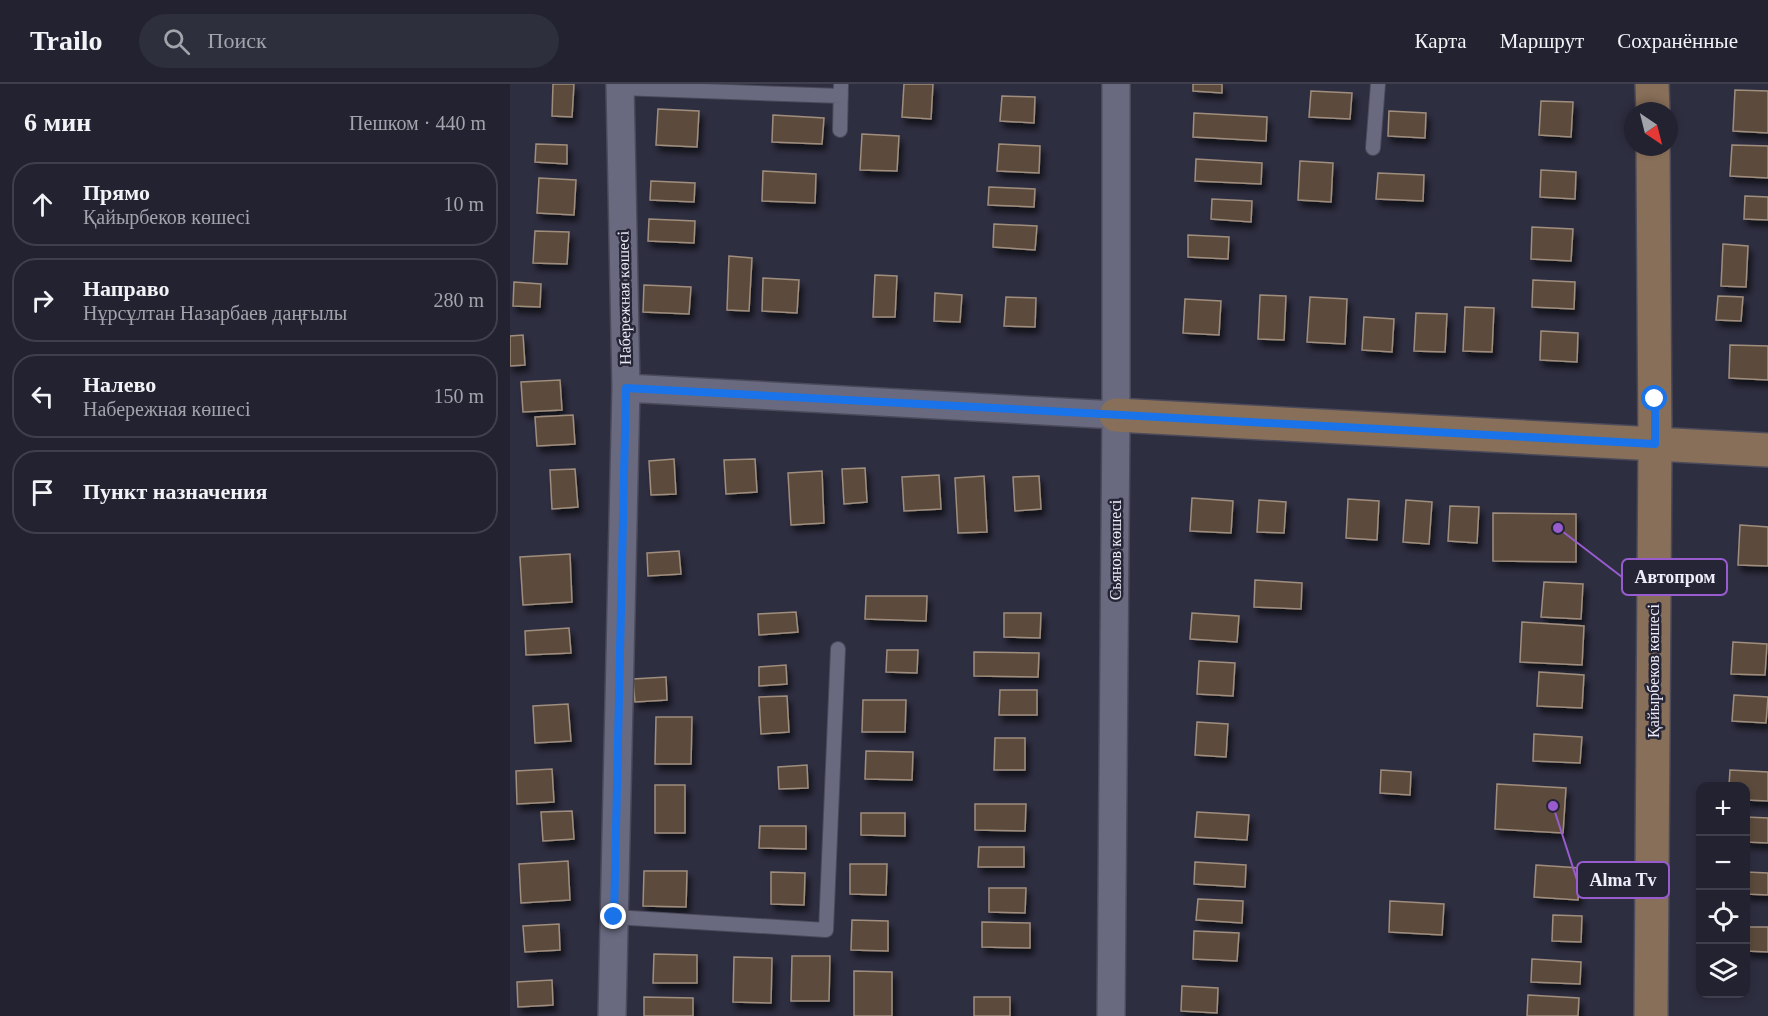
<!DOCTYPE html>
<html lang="ru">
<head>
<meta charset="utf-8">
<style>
	body { margin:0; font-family:"Times New Roman",serif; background:#2e2f3d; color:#f1f3f6 }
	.controls { position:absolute; right:18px; bottom:18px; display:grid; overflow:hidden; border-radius:12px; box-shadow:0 3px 9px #0003 }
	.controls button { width:54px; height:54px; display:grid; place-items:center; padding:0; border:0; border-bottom:2px solid #3f3f4d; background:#222231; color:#f1f3f6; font:30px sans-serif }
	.compass { position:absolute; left:1114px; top:18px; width:54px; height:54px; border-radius:50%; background:#222231; box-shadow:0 3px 9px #0003; rotate:145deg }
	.stop { position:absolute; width:18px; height:18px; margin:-14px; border:4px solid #1a73e8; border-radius:50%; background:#fff }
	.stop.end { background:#1a73e8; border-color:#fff; box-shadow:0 2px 6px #0008 }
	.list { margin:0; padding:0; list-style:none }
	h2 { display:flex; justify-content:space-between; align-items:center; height:78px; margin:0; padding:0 24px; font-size:26px }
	h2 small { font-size:20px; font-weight:400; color:#a2a4ab }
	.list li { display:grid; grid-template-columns:39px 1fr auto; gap:18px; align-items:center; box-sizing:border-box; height:84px; margin:0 12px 12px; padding:0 12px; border:2px solid #3f3f4d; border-radius:24px }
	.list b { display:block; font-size:22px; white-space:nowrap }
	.list p { margin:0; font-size:20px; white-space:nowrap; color:#a2a4ab }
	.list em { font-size:20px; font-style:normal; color:#a2a4ab }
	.icon { flex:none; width:33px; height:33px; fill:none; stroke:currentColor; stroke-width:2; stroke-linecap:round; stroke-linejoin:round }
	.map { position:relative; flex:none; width:1258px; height:932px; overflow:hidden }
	header { display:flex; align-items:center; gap:36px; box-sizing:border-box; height:84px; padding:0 30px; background:#222231; border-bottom:2px solid #3f3f4d }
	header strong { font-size:28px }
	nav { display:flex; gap:33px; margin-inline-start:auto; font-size:21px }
	.search { width:420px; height:54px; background:#2e2f3d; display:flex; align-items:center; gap:15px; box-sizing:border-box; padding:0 21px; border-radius:33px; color:#a2a4ab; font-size:22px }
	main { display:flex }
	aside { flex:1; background:#222231 }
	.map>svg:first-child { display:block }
	.building { fill:#5b4b3c; stroke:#9f8d7d; stroke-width:1.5; filter:url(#shadow) }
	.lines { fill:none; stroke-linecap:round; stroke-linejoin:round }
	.lane-casing { stroke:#4b4a5a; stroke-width:16 }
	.street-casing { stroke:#4b4a5a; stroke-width:30 }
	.secondary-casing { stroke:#4b4a5a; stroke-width:36 }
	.lane { stroke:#696a7f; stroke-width:14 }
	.street { stroke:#696a7f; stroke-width:27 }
	.secondary { stroke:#886f59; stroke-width:33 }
	.route { stroke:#1a73e8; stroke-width:8 }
	.labels { text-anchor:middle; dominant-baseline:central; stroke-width:5; stroke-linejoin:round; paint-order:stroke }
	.street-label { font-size:16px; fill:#eeeefa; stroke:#252536 }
	.leader { fill:none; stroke:#985cce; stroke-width:2 }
	.callout-dot { fill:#985cce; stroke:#252536; stroke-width:2 }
	.callout { fill:#252536; stroke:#985cce; stroke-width:2 }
	.callout-label { font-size:18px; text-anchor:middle; font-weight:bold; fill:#eeeefa }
</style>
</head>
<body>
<header>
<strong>Trailo</strong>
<div class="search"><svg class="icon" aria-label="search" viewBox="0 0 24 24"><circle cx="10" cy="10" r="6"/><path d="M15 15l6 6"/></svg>Поиск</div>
<nav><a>Карта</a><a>Маршрут</a><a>Сохранённые</a></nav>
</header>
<main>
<aside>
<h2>6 мин<small>Пешком · 440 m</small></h2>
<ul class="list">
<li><svg class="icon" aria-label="ahead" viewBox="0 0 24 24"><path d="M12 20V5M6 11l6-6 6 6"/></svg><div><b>Прямо</b><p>Қайырбеков көшесі</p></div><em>10 m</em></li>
<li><svg class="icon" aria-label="right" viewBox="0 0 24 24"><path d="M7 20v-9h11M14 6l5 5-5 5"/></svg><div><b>Направо</b><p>Нұрсұлтан Назарбаев даңғылы</p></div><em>280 m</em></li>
<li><svg class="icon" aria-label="left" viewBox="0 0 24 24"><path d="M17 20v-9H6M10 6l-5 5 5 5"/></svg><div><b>Налево</b><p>Набережная көшесі</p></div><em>150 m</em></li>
<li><svg class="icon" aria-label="arrive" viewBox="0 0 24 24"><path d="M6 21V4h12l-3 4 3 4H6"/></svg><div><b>Пункт назначения</b></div></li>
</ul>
</aside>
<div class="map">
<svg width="1258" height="932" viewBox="0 0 1258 932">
	<defs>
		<filter id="shadow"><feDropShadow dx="3.5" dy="6" stdDeviation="3" flood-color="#0009"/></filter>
	</defs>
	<rect width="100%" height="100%" fill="#2e2e41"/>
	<path class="building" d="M43,0H64L62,33L42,32Z
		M394,0H423L421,35L392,33Z
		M683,0H712V9L683,7Z
		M1225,6L1258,7V49L1223,47Z
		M801,7L842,9L840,35L799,33Z
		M492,12L525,13L524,39L490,37Z
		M1031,17L1063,18L1061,53L1029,51Z
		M148,25L189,27L187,63L146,61Z
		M879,27L916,29L915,54L878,52Z
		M684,29L757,33L756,57L683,53Z
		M263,31L314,34L312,60L262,58Z
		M352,50L389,52L387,87L350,86Z
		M26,60L57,61V80L25,78Z
		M489,60L530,62L529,89L487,87Z
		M1222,61L1258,62V94L1220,92Z
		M686,75L752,79L751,100L685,97Z
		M790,77L823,79L821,118L788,116Z
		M1031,86L1066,88L1065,115L1030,113Z
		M253,87L306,90L305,119L252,117Z
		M868,89L914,91L913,117L866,115Z
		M29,94L66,96L64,131L27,129Z
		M141,97L185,99L184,118L140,116Z
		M479,103L525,105L524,123L478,121Z
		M1235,112L1258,113V136L1234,135Z
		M702,115L742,117L741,138L701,135Z
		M139,135L185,137L184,159L138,157Z
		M484,140L527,142L525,166L483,163Z
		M1022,143L1063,145L1061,177L1021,175Z
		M25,147L59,148L57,180L23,179Z
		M678,151L719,153L718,175L678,173Z
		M1213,160L1238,162L1236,203L1211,202Z
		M219,172L242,174L239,227L217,226Z
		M365,191L387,192L385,233H363Z
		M253,194L289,196L287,229L252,227Z
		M1023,196L1065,198L1064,225L1022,223Z
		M4,198L31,200L30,223L3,222Z
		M134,201L181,203L179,230L133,228Z
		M425,209L452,211L450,238L424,237Z
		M750,211L776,212L774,256L748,255Z
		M1208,212L1233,213L1231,237L1206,236Z
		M496,213L526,214L525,243L494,242Z
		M800,213L837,215L835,260L797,258Z
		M675,215L711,217L709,251L673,249Z
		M955,223L984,224L982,268L953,267Z
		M906,229L937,230L935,268L904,267Z
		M854,233L884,235L882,268L852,266Z
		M1031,247L1068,249L1067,278L1030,276Z
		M13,251L15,281L0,282V252Z
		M1220,261L1258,262V296L1219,294Z
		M50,296L52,326L13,328L11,298Z
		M63,331L65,360L27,362L25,333Z
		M164,375L166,410L141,411L139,377Z
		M245,375L247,408L216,410L214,376Z
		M355,384L357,418L334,420L332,385Z
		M65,385L68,423L42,425L40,386Z
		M312,387L314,439L281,441L278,389Z
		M429,391L431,425L394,427L392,393Z
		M474,392L477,448L448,449L445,394Z
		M529,392L531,425L505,427L503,393Z
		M682,414L723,417L721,449L680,447Z
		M838,415L869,417L867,456L836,454Z
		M749,416L776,418L774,449L747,448Z
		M896,416L922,418L919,460L893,458Z
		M940,422L969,423L967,459L938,457Z
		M983,429L1066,430V478L983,477Z
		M1230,441L1258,443V482L1228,481Z
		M169,467L171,490L138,492L137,469Z
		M60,470L62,518L13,521L10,473Z
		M745,496L792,499L791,525L744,523Z
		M1034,498L1073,500L1071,535L1031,533Z
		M356,512H417L416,537L355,535Z
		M286,528L288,548L249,551L248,530Z
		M494,529H531L530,554L494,553Z
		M682,529L729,532L727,558L680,555Z
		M1012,538L1074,542L1072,581L1010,578Z
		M59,544L61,569L16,571L15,547Z
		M1223,558L1257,560L1255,591L1221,590Z
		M377,566H408L407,589L376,588Z
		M464,568L529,569L528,593L464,592Z
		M689,577L725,579L723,612L687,610Z
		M276,581L277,600L249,602V583Z
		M1029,588L1074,591L1072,624L1027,622Z
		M156,593L157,616L125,618L123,595Z
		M490,606H527V631H489Z
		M1224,611L1258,613L1256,639L1222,637Z
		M277,612L279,648L251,650L249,613Z
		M353,616H396L395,648H352Z
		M58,620L61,657L25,659L23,622Z
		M146,633H182L181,680H145Z
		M687,638L718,640L716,673L685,671Z
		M1024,650L1072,653L1070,679L1023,677Z
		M485,654H515V686H484Z
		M356,667L403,668L402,696L355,695Z
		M297,681L298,704L269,705L268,683Z
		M42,685L44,718L7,720L6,687Z
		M871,686L901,688L900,711L870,709Z
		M1220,686L1258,688V717L1236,716V702H1219Z
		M987,700L1056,704L1053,749L985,745Z
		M145,701H175V749H145Z
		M465,720H516L515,747L465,746Z
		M62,727L64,755L33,757L31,728Z
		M687,728L739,731L737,756L685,753Z
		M351,729H395V752L351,751Z
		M1236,733L1258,734V759L1236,758Z
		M250,742H296V765L249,764Z
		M469,763H514V783H468Z
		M58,777L60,816L11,819L9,780Z
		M685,778L736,781L735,803L684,800Z
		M340,780H377L376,811L340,810Z
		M1026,781L1070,784L1068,816L1024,813Z
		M134,787H177L176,823L133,822Z
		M261,788L295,789L294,821L261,820Z
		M1236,788L1258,789V811L1236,810Z
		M479,804H516L515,829L479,828Z
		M688,815L733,817L732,839L686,836Z
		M880,817L934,820L932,851L879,848Z
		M1043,831L1072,832L1071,858L1042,857Z
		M342,836L378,837V867L341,866Z
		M472,838L520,839V864L472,863Z
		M49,840L50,866L15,868L13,842Z
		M1236,843H1258V868L1236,867Z
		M684,847L729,849L727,877L683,875Z
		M144,870L187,871V899H143Z
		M282,872H320L319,917H281Z
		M224,873L262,874L261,919L223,918Z
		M1022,875L1071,878L1070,900L1021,898Z
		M344,887L382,888V932H344Z
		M42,896L43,921L8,923L7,898Z
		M672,902L708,904L707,929L671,927Z
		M1018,911L1069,914L1068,932H1017Z
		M134,913L183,914V932H134Z
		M464,913H500V932H464Z"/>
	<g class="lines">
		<defs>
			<path id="lane" d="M110,4L331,12
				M330,46L331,0
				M863,64L868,0
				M104,833L316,846L328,565"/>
			<path id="street" d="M116,304L606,331
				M102,932L116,304L110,0
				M601,932L606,331V0"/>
			<path id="secondary" d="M1142,0L1143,27
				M606,331L1258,366
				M1141,932L1145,360L1143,63"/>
		</defs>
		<use href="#lane" class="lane-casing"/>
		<use href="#street" class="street-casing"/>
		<use href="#secondary" class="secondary-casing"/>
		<use href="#lane" class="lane"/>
		<use href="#street" class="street"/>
		<use href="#secondary" class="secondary"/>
	</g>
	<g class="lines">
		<path class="route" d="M104,833L116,304L1145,360V315"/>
	</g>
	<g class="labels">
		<g class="street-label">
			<text transform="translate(114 214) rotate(-91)">Набережная көшесі</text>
			<text transform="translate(605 466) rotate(-90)">Сьянов көшесі</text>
			<text transform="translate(1143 587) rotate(-90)">Қайырбеков көшесі</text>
		</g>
	</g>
	<path class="leader" d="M1048 444L1112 493M1043 722L1067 796"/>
	<g class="callout-dot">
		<circle cx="1048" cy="444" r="6"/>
		<circle cx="1043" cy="722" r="6"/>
	</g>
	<g class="callout">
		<rect x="1112" y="475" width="105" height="36" rx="6"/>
		<rect x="1067" y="778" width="92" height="36" rx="6"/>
	</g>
	<g class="callout-label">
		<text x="1165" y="499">Автопром</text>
		<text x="1113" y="802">Alma Tv</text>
	</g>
</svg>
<div class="controls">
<button>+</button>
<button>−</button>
<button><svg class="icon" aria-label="locate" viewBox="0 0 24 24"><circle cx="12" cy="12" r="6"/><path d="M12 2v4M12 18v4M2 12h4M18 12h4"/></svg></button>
<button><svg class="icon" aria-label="layers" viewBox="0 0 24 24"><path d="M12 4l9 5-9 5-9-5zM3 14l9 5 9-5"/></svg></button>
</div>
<svg class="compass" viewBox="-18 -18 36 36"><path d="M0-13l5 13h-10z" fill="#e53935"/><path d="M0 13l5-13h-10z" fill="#a2a4ab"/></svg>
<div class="stop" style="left:1145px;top:315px"></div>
<div class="stop end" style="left:104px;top:833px"></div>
</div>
</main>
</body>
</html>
